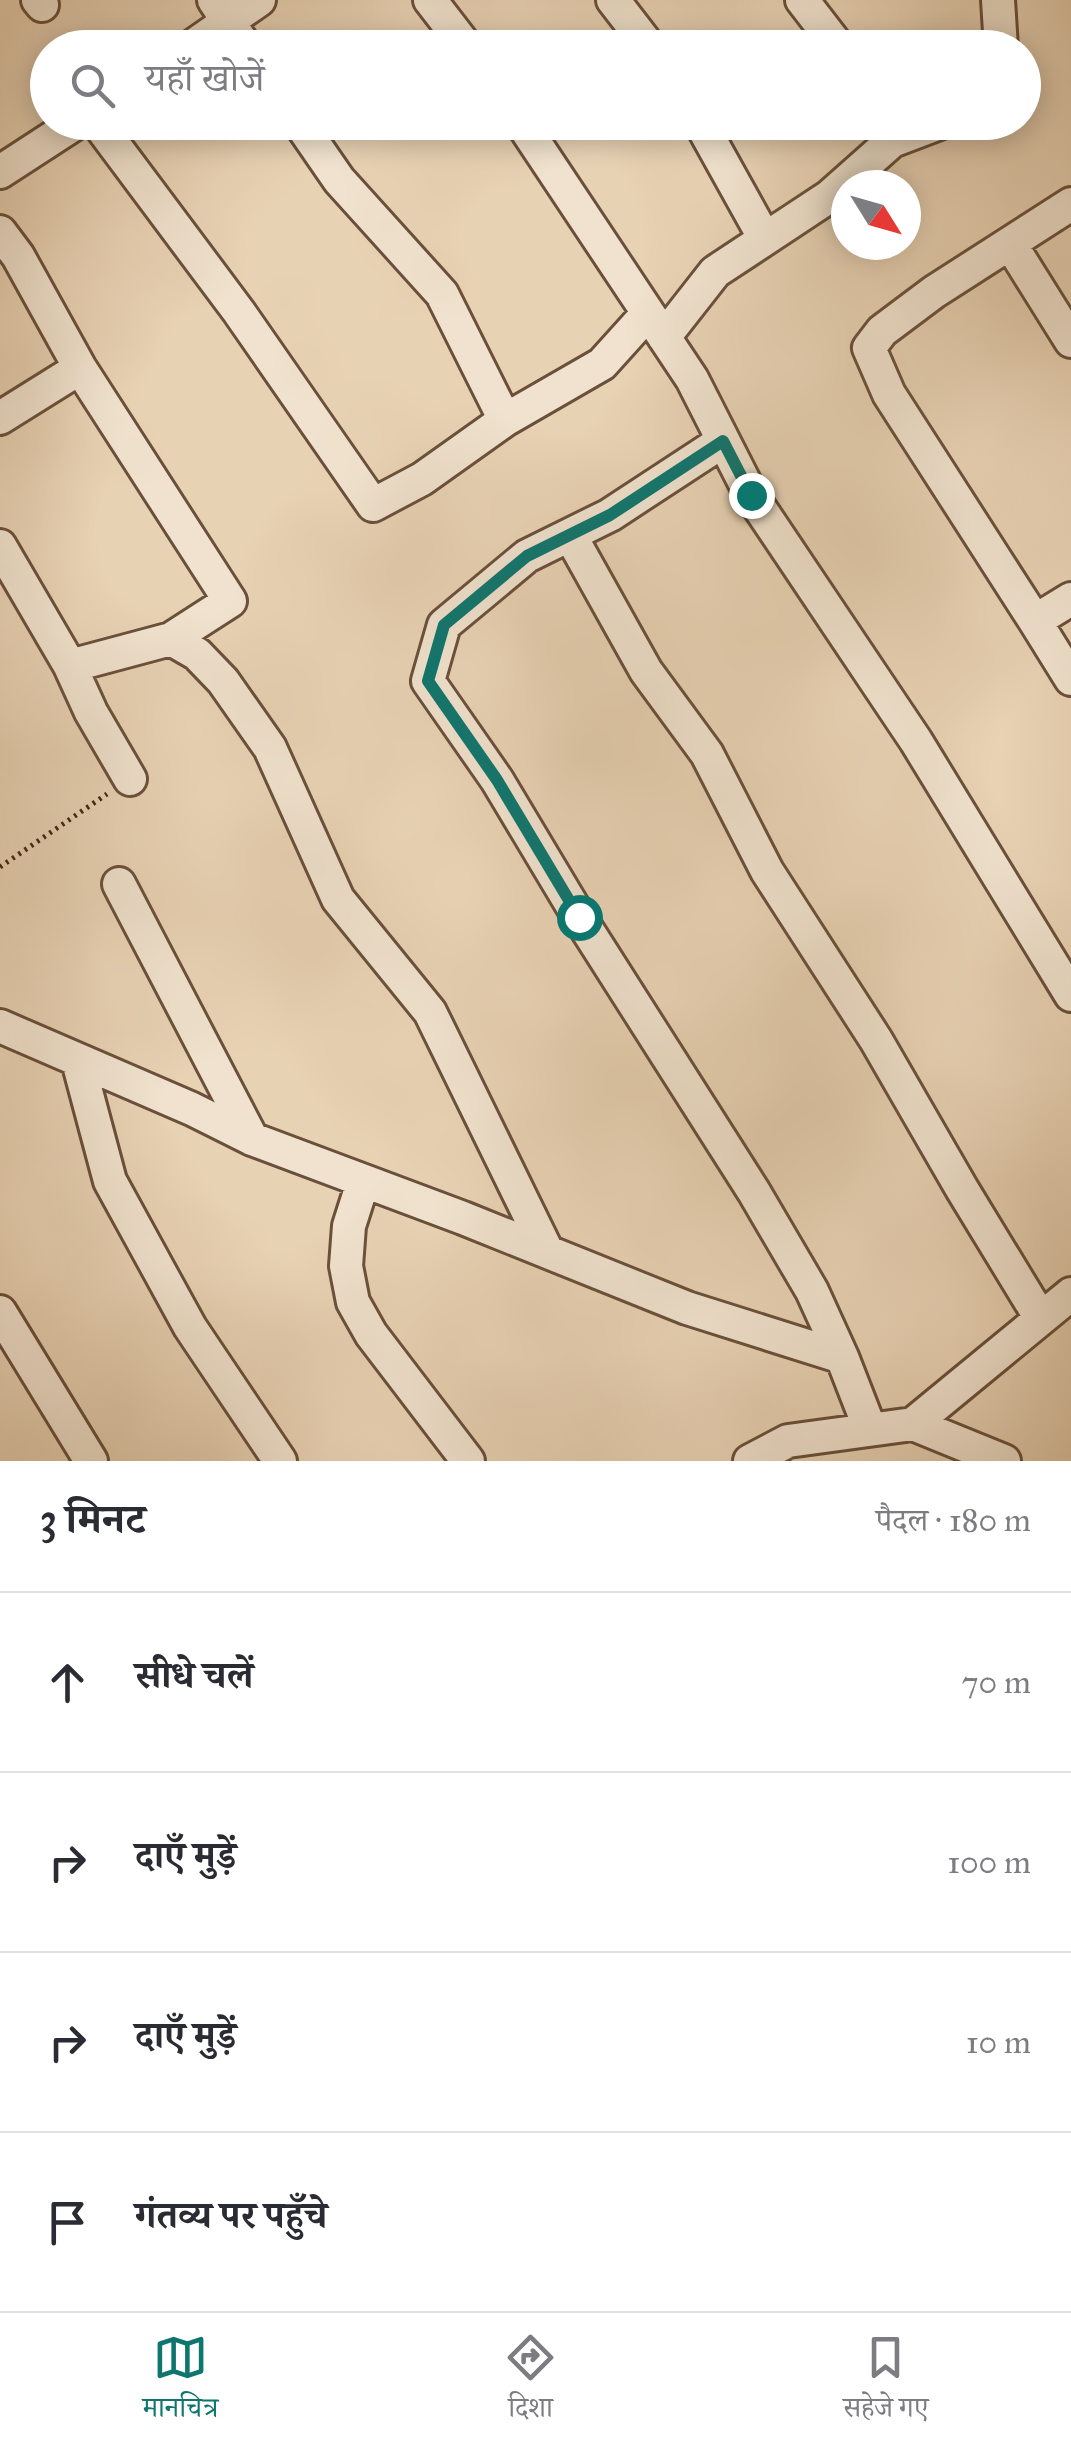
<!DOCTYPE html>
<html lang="hi">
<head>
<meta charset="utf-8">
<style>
	body { margin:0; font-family:"IM FELL Great Primer","Noto Serif Devanagari",serif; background:#f7f7f7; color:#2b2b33 }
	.compass { position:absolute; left:831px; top:170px; width:90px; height:90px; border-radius:50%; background:#fff; box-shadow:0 5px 25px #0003; rotate:127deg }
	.stop { position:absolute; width:30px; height:30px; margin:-22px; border:8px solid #0f766e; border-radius:50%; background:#fff }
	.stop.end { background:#0f766e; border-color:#fff; box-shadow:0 2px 10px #0008 }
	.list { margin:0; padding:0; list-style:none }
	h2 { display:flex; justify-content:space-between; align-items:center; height:130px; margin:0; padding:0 40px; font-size:42px }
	h2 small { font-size:32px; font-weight:400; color:#7c7c81 }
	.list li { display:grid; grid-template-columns:65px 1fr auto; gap:30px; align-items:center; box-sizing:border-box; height:180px; padding:0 40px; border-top:2px solid #e1e1e2 }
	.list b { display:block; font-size:38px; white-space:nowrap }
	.list em { font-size:32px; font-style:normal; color:#7c7c81 }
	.icon { flex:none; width:55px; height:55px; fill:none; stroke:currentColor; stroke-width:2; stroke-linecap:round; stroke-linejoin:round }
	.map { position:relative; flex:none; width:1071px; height:1461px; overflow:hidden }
	.search { position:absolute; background:#fff; box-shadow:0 5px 25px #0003; left:30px; right:30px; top:30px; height:110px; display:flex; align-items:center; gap:25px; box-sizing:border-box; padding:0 35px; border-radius:55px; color:#7c7c81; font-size:38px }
	.sheet { height:850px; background:#fff }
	nav { display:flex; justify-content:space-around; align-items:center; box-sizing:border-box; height:140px; border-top:2px solid #e1e1e2; background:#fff; font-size:28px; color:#7c7c81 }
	nav a { display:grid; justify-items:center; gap:5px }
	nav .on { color:#0f766e }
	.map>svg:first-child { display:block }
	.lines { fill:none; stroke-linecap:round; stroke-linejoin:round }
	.minor-casing { stroke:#6a503b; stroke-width:38 }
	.path { stroke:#402513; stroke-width:5; stroke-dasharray:2.5 5; stroke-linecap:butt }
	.minor { stroke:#f0e2ce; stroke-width:32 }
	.route { stroke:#0f766e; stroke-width:12 }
</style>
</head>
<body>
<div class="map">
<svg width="1071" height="1461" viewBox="0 0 1071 1461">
	<rect width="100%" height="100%" fill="#e8d2b4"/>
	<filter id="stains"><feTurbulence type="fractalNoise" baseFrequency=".002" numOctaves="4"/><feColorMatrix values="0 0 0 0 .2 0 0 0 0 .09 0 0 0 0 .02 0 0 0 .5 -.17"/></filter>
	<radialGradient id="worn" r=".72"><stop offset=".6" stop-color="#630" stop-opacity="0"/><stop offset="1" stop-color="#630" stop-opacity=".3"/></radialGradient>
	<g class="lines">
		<defs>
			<path id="minor" d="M38,0L42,5
				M214,0L246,48
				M430,0L467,48
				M613,0L650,48
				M802,0L839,48
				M998,0L1001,48
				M190,48L259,0
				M97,122L239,312L373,505L422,479L505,420L442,294L339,180L299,122
				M521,122L692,379L751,495L916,741L1071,995
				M700,122L765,239
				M892,141L942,122
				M0,172L77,122
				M0,232L18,256L80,368L230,601L171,639L70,666L91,712L130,779
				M1011,245L1071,341
				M664,337L715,272L830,196L892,141L881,122
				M0,418L80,368
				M505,420L602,364L648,313
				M723,441L610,515L527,556L444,625L428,681L497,780L579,917L754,1192L812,1291L842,1357L870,1429
				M570,535L646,671L707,754L767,871L876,1040L962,1189L1040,1317
				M0,546L70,666
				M1071,599L1035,621L1071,679
				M1035,621L889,394L869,348L882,331L934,292L1071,204
				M171,639L197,654L223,681L270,748L338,899L430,1012L547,1251
				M119,884L252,1139
				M0,1026L192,1109L252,1139L463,1218L687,1308L842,1357
				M78,1061L110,1181L190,1327L280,1461
				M363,1182L349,1226L346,1266L353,1302L371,1334L468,1461
				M0,1312L91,1461
				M913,1424L1071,1294
				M750,1461L788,1441L913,1424L1004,1461"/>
		</defs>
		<use href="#minor" class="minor-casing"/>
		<path class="path" d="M0,867L107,794"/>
		<use href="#minor" class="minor"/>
	</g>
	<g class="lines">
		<path class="route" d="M579,917L497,780L428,681L444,625L527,556L610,515L723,441L751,495"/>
	</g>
	<rect width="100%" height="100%" filter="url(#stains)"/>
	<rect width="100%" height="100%" fill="url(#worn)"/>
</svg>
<svg class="compass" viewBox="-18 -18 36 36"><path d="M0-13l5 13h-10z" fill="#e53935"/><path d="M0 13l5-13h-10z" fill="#7c7c81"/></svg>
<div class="stop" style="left:579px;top:917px"></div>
<div class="stop end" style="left:751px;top:495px"></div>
<div class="search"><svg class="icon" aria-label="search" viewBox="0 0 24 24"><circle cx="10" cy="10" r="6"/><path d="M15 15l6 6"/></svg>यहाँ खोजें</div>
</div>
<section class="sheet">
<h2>3 मिनट<small>पैदल · 180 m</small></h2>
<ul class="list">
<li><svg class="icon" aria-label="ahead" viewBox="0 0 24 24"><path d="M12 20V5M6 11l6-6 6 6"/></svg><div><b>सीधे चलें</b></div><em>70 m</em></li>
<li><svg class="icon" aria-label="right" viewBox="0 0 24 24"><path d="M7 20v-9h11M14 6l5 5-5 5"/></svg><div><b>दाएँ मुड़ें</b></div><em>100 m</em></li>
<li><svg class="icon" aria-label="right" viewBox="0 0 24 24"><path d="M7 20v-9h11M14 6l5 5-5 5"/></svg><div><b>दाएँ मुड़ें</b></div><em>10 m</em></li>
<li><svg class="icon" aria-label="arrive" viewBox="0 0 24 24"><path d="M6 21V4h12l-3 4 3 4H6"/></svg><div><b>गंतव्य पर पहुँचे</b></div></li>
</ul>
</section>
<nav>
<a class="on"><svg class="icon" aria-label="map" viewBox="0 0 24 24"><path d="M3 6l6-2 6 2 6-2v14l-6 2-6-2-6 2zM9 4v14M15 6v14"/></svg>मानचित्र</a>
<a><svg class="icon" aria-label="directions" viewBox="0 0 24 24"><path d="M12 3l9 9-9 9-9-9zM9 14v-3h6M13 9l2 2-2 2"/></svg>दिशा</a>
<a><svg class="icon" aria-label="saved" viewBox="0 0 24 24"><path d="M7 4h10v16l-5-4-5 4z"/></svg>सहेजे गए</a>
</nav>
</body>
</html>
